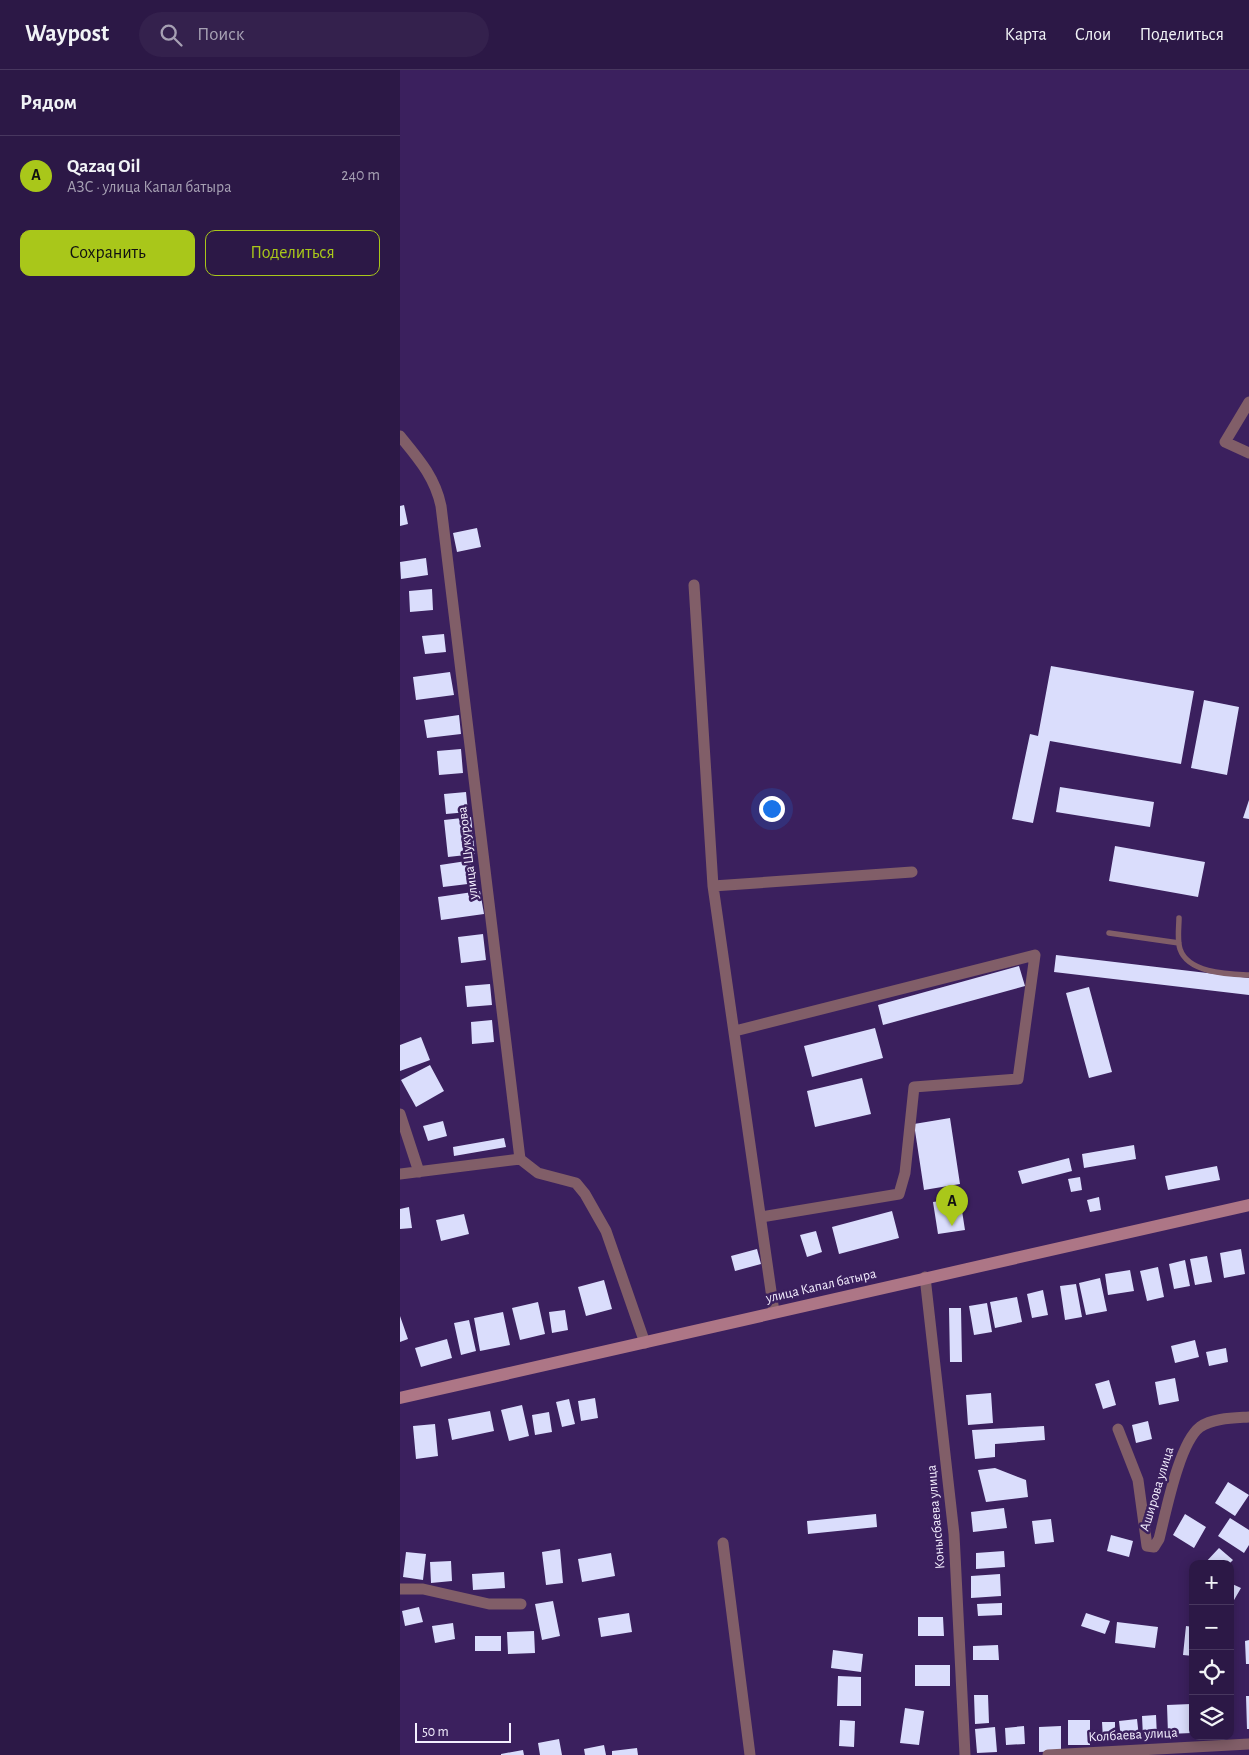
<!DOCTYPE html>
<html lang="ru">
<head>
<meta charset="utf-8">
<style>
	body { margin:0; font-family:"Alegreya Sans",sans-serif; background:#34214d; color:#f1f3f6 }
	.controls { position:absolute; right:15px; bottom:15px; display:grid; overflow:hidden; border-radius:10px; box-shadow:0 2px 12px #0003 }
	.controls button { width:45px; height:45px; display:grid; place-items:center; padding:0; border:0; border-bottom:1px solid #48375f; background:#2c1846; color:#f1f3f6; font:25px sans-serif }
	.scale { position:absolute; left:15px; bottom:12px; width:96px; box-sizing:border-box; padding-left:5px; border:2px solid #f4efff; border-top:0; font-size:14px; line-height:18px; white-space:nowrap; color:#f4efff; -webkit-text-stroke:4px #3b205e; paint-order:stroke }
	.you { position:absolute; left:371px; top:738px; width:18px; height:18px; margin:-12px; border:4px solid #fff; border-radius:50%; background:#1a73e8; box-shadow:0 0 0 8px #1a73e833 }
	.badge { display:grid; place-items:center; width:32px; height:32px; border-radius:50%; background:#a9c71a; color:#111; font-size:16px; font-weight:700 }
	.pin { position:absolute; translate:-50% -41px; filter:drop-shadow(0 1px 2px #0008) }
	.pin::after { content:''; position:absolute; top:26px; width:18px; height:15px; background:inherit; clip-path:polygon(0 0,100% 0,50% 100%) }
	.list { margin:0; padding:0; list-style:none }
	h2 { display:flex; justify-content:space-between; align-items:center; height:65px; margin:0; padding:0 20px; font-size:21px }
	h2 small { font-size:16px; font-weight:400; color:#a6a0b3 }
	.list li { display:grid; grid-template-columns:32px 1fr auto; gap:15px; align-items:center; box-sizing:border-box; height:80px; padding:0 20px; border-top:1px solid #48375f }
	.list b { display:block; font-size:19px; white-space:nowrap }
	.list p { margin:0; font-size:16px; white-space:nowrap; color:#a6a0b3 }
	.list em { font-size:16px; font-style:normal; color:#a6a0b3 }
	.actions { display:flex; gap:10px; padding:15px 20px }
	.actions a { flex:1; padding:11px 0; border:1px solid #a9c71a; border-radius:10px; text-align:center; font-size:18px; color:#a9c71a }
	.actions .main { background:#a9c71a; color:#111 }
	.icon { flex:none; width:28px; height:28px; fill:none; stroke:currentColor; stroke-width:2; stroke-linecap:round; stroke-linejoin:round }
	.map { position:relative; flex:none; width:849px; height:1685px; overflow:hidden }
	header { display:flex; align-items:center; gap:30px; box-sizing:border-box; height:70px; padding:0 25px; background:#2c1846; border-bottom:1px solid #48375f }
	header strong { font-size:24px }
	nav { display:flex; gap:28px; margin-inline-start:auto; font-size:18px }
	.search { width:350px; height:45px; background:#34214d; display:flex; align-items:center; gap:12px; box-sizing:border-box; padding:0 18px; border-radius:28px; color:#a6a0b3; font-size:19px }
	main { display:flex }
	aside { flex:1; background:#2c1846 }
	.map>svg:first-child { display:block }
	.building { fill:#daddfc }
	.lines { fill:none; stroke-linecap:round; stroke-linejoin:round }
	.service { stroke:#815e68; stroke-width:5.5 }
	.minor { stroke:#815e68; stroke-width:11 }
	.secondary { stroke:#ad7686; stroke-width:12 }
	.labels { text-anchor:middle; dominant-baseline:central; stroke-width:5; stroke-linejoin:round; paint-order:stroke }
	.street-label { font-size:14px; fill:#f4efff; stroke:#3b205e }
</style>
</head>
<body>
<header>
<strong>Waypost</strong>
<div class="search"><svg class="icon" aria-label="search" viewBox="0 0 24 24"><circle cx="10" cy="10" r="6"/><path d="M15 15l6 6"/></svg>Поиск</div>
<nav><a>Карта</a><a>Слои</a><a>Поделиться</a></nav>
</header>
<main>
<aside>
<h2>Рядом<small></small></h2>
<ul class="list">
<li><span class="badge">A</span><div><b>Qazaq Oil</b><p>АЗС · улица Капал батыра</p></div><em>240 m</em></li>
</ul>
<div class="actions"><a class="main">Сохранить</a><a>Поделиться</a></div>
</aside>
<div class="map">
<svg width="849" height="1685" viewBox="0 0 849 1685">
	<rect width="100%" height="100%" fill="#3b205e"/>
	<path class="building" d="M4,435L8,454L0,456V436Z
		M77,458L81,477L57,482L53,463Z
		M26,488L28,505L1,509L0,492Z
		M32,519L33,540L10,542L9,521Z
		M44,564L46,582L25,584L22,566Z
		M651,596L794,621L781,694L650,671L633,753L612,749L630,664L638,666Z
		M50,602L54,625L16,630L13,607Z
		M804,630L839,637L827,705L791,698Z
		M59,645L61,664L27,668L24,650Z
		M61,679L63,703L39,705L37,681Z
		M660,717L754,732L750,757L656,742Z
		M66,722L68,742L46,744L44,724Z
		M849,730V749L843,748Z
		M71,747L75,784L48,787L44,750Z
		M715,776L805,792L798,827L709,811Z
		M73,790L76,813L43,817L40,795Z
		M80,821L84,844L41,850L38,827Z
		M83,864L86,890L61,893L58,867Z
		M656,885L849,908V925L654,902Z
		M619,896L625,916L483,955L478,935Z
		M90,914L92,935L67,937L65,916Z
		M689,917L712,1002L689,1008L666,923Z
		M92,950L94,972L72,974L71,952Z
		M475,958L483,988L412,1007L404,976Z
		M21,967L30,990L0,1001V975Z
		M30,995L44,1021L16,1037L1,1010Z
		M462,1008L471,1044L415,1057L407,1021Z
		M550,1048L560,1114L524,1120L514,1054Z
		M43,1051L47,1066L28,1071L23,1056Z
		M104,1068L106,1077L54,1086L53,1077Z
		M734,1075L736,1089L684,1098L682,1084Z
		M669,1088L672,1101L622,1114L618,1101Z
		M817,1096L820,1110L768,1120L765,1106Z
		M680,1107L682,1120L671,1122L668,1109Z
		M699,1127L701,1140L690,1142L687,1130Z
		M560,1128L565,1160L538,1164L533,1132Z
		M9,1137L12,1158L0,1159V1139Z
		M492,1141L499,1168L439,1184L432,1157Z
		M64,1144L69,1164L41,1171L36,1150Z
		M416,1161L422,1182L407,1187L400,1165Z
		M357,1179L361,1194L335,1201L331,1186Z
		M841,1179L845,1204L824,1208L820,1183Z
		M807,1186L812,1212L795,1215L790,1189Z
		M785,1190L790,1216L774,1219L769,1194Z
		M758,1197L764,1227L747,1231L740,1201Z
		M730,1200L734,1221L708,1225L705,1204Z
		M700,1208L707,1241L686,1245L679,1213Z
		M204,1210L212,1239L186,1246L178,1217Z
		M676,1214L682,1247L665,1250L660,1216Z
		M643,1220L648,1245L632,1248L627,1224Z
		M617,1227L622,1252L595,1258L590,1232Z
		M138,1232L145,1264L120,1270L112,1238Z
		M587,1233L592,1262L574,1265L569,1236Z
		M549,1238H561L562,1292H550Z
		M165,1240L168,1260L152,1263L149,1242Z
		M103,1242L110,1275L80,1281L74,1248Z
		M0,1246L8,1269L0,1272Z
		M69,1250L76,1281L61,1285L54,1253Z
		M47,1269L52,1288L21,1297L15,1278Z
		M795,1270L799,1287L775,1293L771,1276Z
		M826,1278L828,1292L809,1296L806,1282Z
		M775,1308L779,1331L759,1335L755,1312Z
		M709,1310L716,1335L703,1339L695,1314Z
		M591,1323L593,1353L568,1355L566,1325Z
		M195,1328L198,1348L181,1351L178,1331Z
		M169,1329L175,1354L162,1357L156,1332Z
		M122,1335L129,1366L109,1371L101,1340Z
		M90,1341L94,1361L52,1370L48,1349Z
		M149,1342L152,1362L135,1365L132,1345Z
		M748,1351L752,1369L736,1373L732,1355Z
		M35,1354L38,1386L16,1389L13,1356Z
		M644,1356L645,1370L595,1374V1387L575,1389L572,1360Z
		M595,1398L626,1410L628,1427L586,1432L578,1400Z
		M828,1412L849,1425L835,1446L815,1433Z
		M604,1438L607,1458L573,1462L571,1442Z
		M476,1444L477,1457L408,1464L407,1451Z
		M785,1444L806,1457L794,1478L773,1465Z
		M830,1448L849,1460V1475L844,1483L818,1466Z
		M651,1449L654,1472L635,1474L632,1451Z
		M711,1465L733,1471L729,1487L707,1481Z
		M819,1478L833,1490L829,1494H804Z
		M160,1479L163,1513L146,1515L142,1482Z
		M604,1481L605,1497L576,1499V1483Z
		M6,1482L26,1484L23,1510L3,1507Z
		M211,1483L215,1506L182,1512L178,1489Z
		M51,1491L52,1511L31,1513L30,1492Z
		M104,1502L105,1518L73,1520L72,1504Z
		M600,1504L601,1526L571,1528V1506Z
		M830,1513L841,1518L830,1537Z
		M153,1531L160,1566L142,1570L135,1534Z
		M602,1533V1545L578,1546L577,1534Z
		M19,1537L23,1552L5,1556L2,1541Z
		M229,1543L232,1562L201,1567L198,1548Z
		M686,1543L710,1551L705,1564L681,1556Z
		M518,1547H543L544,1566H518Z
		M717,1552L758,1557L755,1578L715,1573Z
		M53,1553L55,1569L35,1573L32,1556Z
		M786,1556L793,1557V1586L783,1585Z
		M134,1561L135,1583L108,1584L107,1562Z
		M75,1566H101V1581H75Z
		M849,1570V1594H846L845,1571Z
		M598,1575L599,1590H573V1576Z
		M433,1580L463,1584L461,1602L431,1598Z
		M515,1595H550V1616H515Z
		M438,1606L461,1607V1636H437Z
		M574,1625H588L589,1653L575,1654Z
		M846,1626H849V1659H847Z
		M791,1634L792,1663L768,1664L767,1635Z
		M505,1638L524,1641L519,1675L500,1673Z
		M756,1645L757,1667H743L742,1646Z
		M737,1649L739,1667L721,1669L719,1651Z
		M440,1650L455,1651L454,1677L439,1676Z
		M668,1650H690V1675H668Z
		M702,1652H715V1669H703Z
		M624,1656L625,1674L606,1675L605,1658Z
		M661,1656V1681L639,1682V1657Z
		M595,1657L597,1682L577,1683L575,1659Z
		M159,1669L162,1685H140L138,1673Z
		M204,1675L206,1685H185L184,1679Z
		M237,1678L238,1685H212V1681Z
		M123,1680L124,1685H101V1684Z"/>
	<g class="lines">
		<path class="service" d="M779,848C779,857 777,870 780,879C788,903 827,904 849,905
			M709,863L779,873"/>
		<path class="minor" d="M849,332L825,372L849,383
			M0,366C18,388 35,407 41,436L120,1089
			M294,515L313,816
			M335,961L635,885L618,1009L514,1017L505,1103L499,1124L361,1147
			M0,1044L19,1102
			M120,1089L138,1103L176,1113L185,1124L206,1161L245,1273
			M0,1104L120,1089
			M525,1207L554,1464L565,1685
			M374,1242L313,816L512,802
			M718,1359L738,1410L747,1476L754,1477L759,1469C766,1442 779,1373 800,1357C813,1348 834,1348 849,1347
			M323,1473L350,1685
			M0,1519H23L89,1534H121
			M648,1685L849,1674"/>
		<path class="secondary" d="M0,1328L849,1135"/>
	</g>
	<g class="labels">
		<g class="street-label">
			<text transform="translate(68 783) rotate(-97)">улица Шукурова</text>
			<text transform="translate(421 1216) rotate(-13)">улица Капал батыра</text>
			<text transform="translate(757 1419) rotate(-73)">Аширова улица</text>
			<text transform="translate(536 1447) rotate(-95)">Конысбаева улица</text>
			<text transform="translate(733 1665) rotate(-3)">Колбаева улица</text>
		</g>
	</g>
</svg>
<div class="controls">
<button>+</button>
<button>−</button>
<button><svg class="icon" aria-label="locate" viewBox="0 0 24 24"><circle cx="12" cy="12" r="6"/><path d="M12 2v4M12 18v4M2 12h4M18 12h4"/></svg></button>
<button><svg class="icon" aria-label="layers" viewBox="0 0 24 24"><path d="M12 4l9 5-9 5-9-5zM3 14l9 5 9-5"/></svg></button>
</div>
<div class="scale">50 m</div>
<div class="you"></div>
<div class="pin badge" style="left:552px;top:1156px">A</div>
</div>
</main>
</body>
</html>
